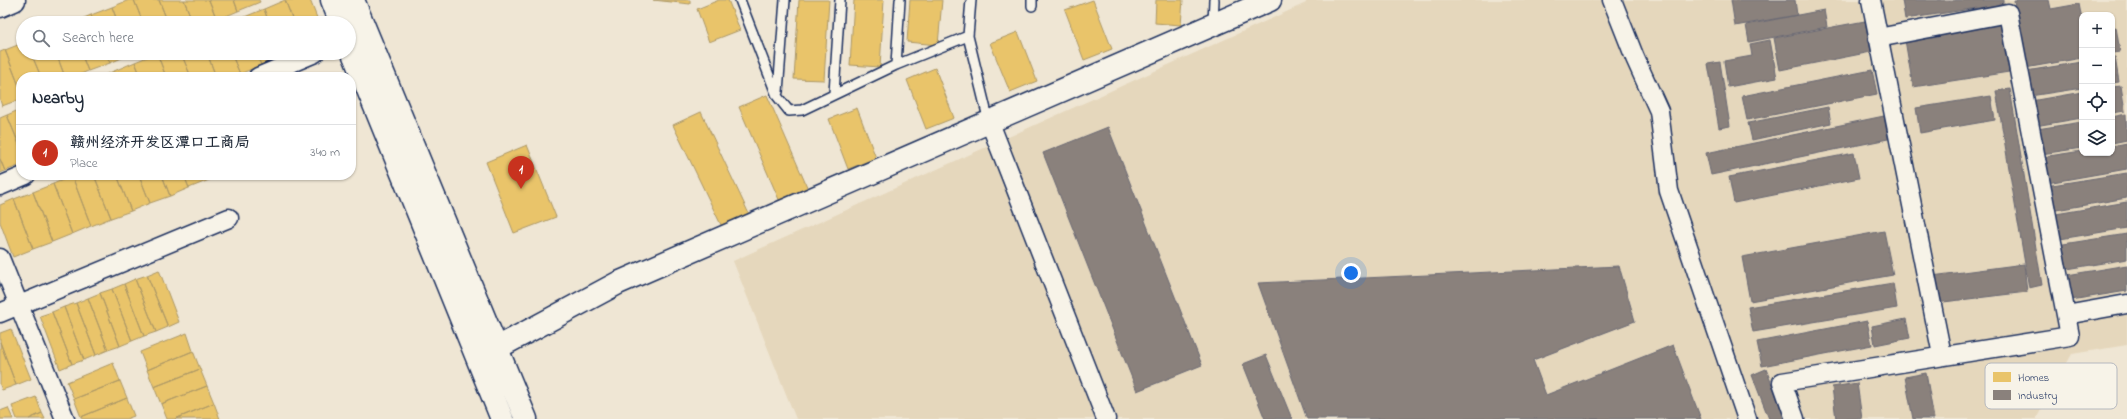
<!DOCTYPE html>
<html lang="en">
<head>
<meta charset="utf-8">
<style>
	body { margin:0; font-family:"Indie Flower","LXGW WenKai TC",sans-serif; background:#f6f6f7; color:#1f2937 }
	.controls { position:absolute; right:12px; top:12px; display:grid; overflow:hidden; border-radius:8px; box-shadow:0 1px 3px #0004 }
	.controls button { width:36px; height:36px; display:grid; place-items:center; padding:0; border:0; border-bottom:1px solid #e0e1e3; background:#fff; color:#1f2937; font:20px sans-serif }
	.you { position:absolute; left:1351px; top:273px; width:14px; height:14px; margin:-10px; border:3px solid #fff; border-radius:50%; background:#1a73e8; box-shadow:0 0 0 6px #1a73e833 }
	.badge { display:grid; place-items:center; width:26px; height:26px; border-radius:50%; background:#c8321e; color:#fff; font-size:13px; font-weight:700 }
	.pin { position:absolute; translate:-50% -33px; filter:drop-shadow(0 1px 2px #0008) }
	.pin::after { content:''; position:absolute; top:21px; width:14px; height:12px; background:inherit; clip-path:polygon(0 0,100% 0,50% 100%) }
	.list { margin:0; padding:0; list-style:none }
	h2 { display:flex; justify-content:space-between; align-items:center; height:52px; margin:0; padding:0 16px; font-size:17px }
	h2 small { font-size:13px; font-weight:400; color:#747a83 }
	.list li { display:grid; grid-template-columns:26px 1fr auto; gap:12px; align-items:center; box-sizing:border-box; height:56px; padding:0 16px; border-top:1px solid #e0e1e3 }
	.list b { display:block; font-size:15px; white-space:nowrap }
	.list p { margin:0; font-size:13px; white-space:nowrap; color:#747a83 }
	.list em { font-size:13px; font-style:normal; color:#747a83 }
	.icon { flex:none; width:22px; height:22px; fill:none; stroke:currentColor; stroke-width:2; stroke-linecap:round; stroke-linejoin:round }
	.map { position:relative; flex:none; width:2127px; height:419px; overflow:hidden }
	.search { position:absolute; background:#fff; box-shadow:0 1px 3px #0004; left:16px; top:16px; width:340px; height:44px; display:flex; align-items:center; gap:10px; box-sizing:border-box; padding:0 14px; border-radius:22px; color:#747a83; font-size:15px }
	.panel { position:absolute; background:#fff; box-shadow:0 1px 3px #0004; left:16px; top:72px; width:340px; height:108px; border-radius:16px }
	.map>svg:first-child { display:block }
	.built { fill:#e5d7bc; fill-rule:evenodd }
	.homes { fill:#e9c46a; stroke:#ab9766 }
	.industry { fill:#8a817c; stroke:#696873 }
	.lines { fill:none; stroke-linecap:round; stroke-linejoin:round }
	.service-casing { stroke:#1b2f5e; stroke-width:12 }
	.minor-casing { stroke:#1b2f5e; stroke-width:21 }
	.secondary-casing { stroke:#1b2f5e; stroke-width:25 }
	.trunk-casing { stroke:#1b2f5e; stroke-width:25 }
	.service { stroke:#f7f3e8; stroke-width:9 }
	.minor { stroke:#f7f3e8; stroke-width:18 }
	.secondary { stroke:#f7f3e8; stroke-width:22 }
	.trunk { stroke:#f7f3e8; stroke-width:22 }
	.key { fill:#f7f3e8; stroke:#b5b8bf; stroke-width:1 }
	.key-label { font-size:11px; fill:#1b2f5e }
</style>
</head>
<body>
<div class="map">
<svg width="2127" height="419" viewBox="0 0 2127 419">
	<rect width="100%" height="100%" fill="#efe6d4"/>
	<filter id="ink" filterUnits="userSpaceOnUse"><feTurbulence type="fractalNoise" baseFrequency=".025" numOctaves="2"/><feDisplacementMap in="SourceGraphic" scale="8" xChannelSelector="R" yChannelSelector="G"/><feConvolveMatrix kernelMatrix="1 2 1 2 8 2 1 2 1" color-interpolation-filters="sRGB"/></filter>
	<g filter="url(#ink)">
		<path class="built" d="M1306,0H2127V345L2072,354L2036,419H796L733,261L1306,3ZM2082,15H2112V153H2082Z"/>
		<path class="homes" d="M129,0H134L143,23H118L112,7Z
			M134,0H159L168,23H143Z
			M159,0H184L193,23H168Z
			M184,0H209L217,20L208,23H193Z
			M209,0H234L238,11L217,20Z
			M234,0H259L260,2L238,11Z
			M285,0H310L319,23H294Z
			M285,0L294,23H269L264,9Z
			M653,0H690V4Z
			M719,0H728L740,30L709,42L697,9Z
			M799,0H829L824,80L794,79Z
			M854,0H884L880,67L850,65Z
			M910,0H942L938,45L907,42Z
			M1093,0L1112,49L1084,60L1065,10Z
			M1156,0H1183L1181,25L1155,23Z
			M112,7L118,23H94L91,15Z
			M264,9L269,23H244L242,18Z
			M91,15L94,23H72Z
			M242,18L244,23H230Z
			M1018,32L1037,81L1010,92L990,43Z
			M23,43V53H31L41,77H21V91L5,50Z
			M5,50L21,91V99L2,106L0,100V52Z
			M31,53H56L65,77H41Z
			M56,53H81L88,71L74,77H65Z
			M81,53H106L110,63L88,71Z
			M106,53H130L131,54L110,63Z
			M157,53H181L191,77H166Z
			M157,53L166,77H141L135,62Z
			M181,53H207L216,77H191Z
			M207,53H231L240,74L233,77H216Z
			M231,53H256L261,65L240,74Z
			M256,53H281L283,56L261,65Z
			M135,62L141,77H116L114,71Z
			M935,68L954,118L926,129L907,80Z
			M114,71L116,77H100Z
			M767,95L808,189L780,202L739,107Z
			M857,108L876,158L848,169L829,119Z
			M21,109V149L7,115Z
			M701,112L749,214L722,227L673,125Z
			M7,115L21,149V165L5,171L0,159V118Z
			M527,145L556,217L514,233L486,162Z
			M0,159L5,171L0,173Z
			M76,175H94L111,218L91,226L72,176Z
			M94,175H117L131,211L111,218Z
			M117,175H139L150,203L131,211Z
			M139,175H162L170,196L150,203Z
			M162,175H184L189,188L170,196Z
			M184,175H207L209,180L189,188Z
			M207,175H222L209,180Z
			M72,176L91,226L72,234L53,184Z
			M53,184L72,234L52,242L33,192Z
			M33,192L52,242L33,249L14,199Z
			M14,199L33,249L13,257L0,222V205Z
			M159,270L179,322L168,327L147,275Z
			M147,275L168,327L156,332L135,279Z
			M135,279L156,332L144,336L124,284Z
			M124,284L144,336L132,341L112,289Z
			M112,289L132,341L120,346L100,293Z
			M100,293L120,346L108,350L88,298Z
			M88,298L108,350L96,355L76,303Z
			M76,303L96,355L84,360L64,307Z
			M64,307L84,360L72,364L52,312Z
			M52,312L72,364L60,369L40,316Z
			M11,329L31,379L16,385L0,342V333Z
			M187,333L193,351L147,370L140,352Z
			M0,342L16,385L2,390L0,385Z
			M193,351L200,369L154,387L147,370Z
			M113,363L120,381L74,399L67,382Z
			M200,369L207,386L161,404L154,387Z
			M120,381L127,398L81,417L74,399Z
			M207,386L214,403L175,419H167L161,404Z
			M36,397L42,413L29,419H17L12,406Z
			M127,398L134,416L126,419H82L81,417Z
			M214,403L220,419H175Z
			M8,408L13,419H0V411Z
			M42,413L45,419H29Z"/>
		<path class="industry" d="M1731,0H1795L1797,15L1735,26Z
			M1902,0H2004V4L1905,19Z
			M2014,0H2049L2051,9L2079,4L2082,20V58L2025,68Z
			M1824,10L1827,27L1749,42L1746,25Z
			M1865,21L1871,52L1780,70L1774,38Z
			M2002,24L2009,72L1913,87L1905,40Z
			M2116,27L2120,52L2112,53V28Z
			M1770,40L1777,78L1728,87L1724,61L1752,56L1750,44Z
			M2112,57H2115L2119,82L2112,83Z
			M1720,62L1730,126L1719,128L1708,64Z
			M2082,62V88L2030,96L2026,71Z
			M1872,70L1877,94L1747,120L1742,96Z
			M2121,86L2125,111L2112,113V87Z
			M2010,89L2042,285L2029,288L1996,91Z
			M2082,92V118L2035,126L2031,101Z
			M1991,96L1995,120L1920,133L1916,108Z
			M1828,107L1831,123L1752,140L1748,123Z
			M2126,114L2127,140L2112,143V117Z
			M1884,116L1888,139L1711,175L1706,153Z
			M2082,122V148L2041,154L2037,129Z
			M1108,127L1202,365L1137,391L1043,153Z
			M2127,143V169L2047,183L2042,157L2082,151V153H2112V146Z
			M1854,153L1859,178L1734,203L1729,177Z
			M2127,173V198L2050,211L2046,186Z
			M2127,202V228L2054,240L2050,215Z
			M1884,231L1893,275L1750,301L1742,257Z
			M2127,234V259L2061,270L2057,245Z
			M2024,264L2027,292L1935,303L1932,276Z
			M2127,265V291L2071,300L2067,275Z
			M1619,266L1635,321L1533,360L1546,395L1673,345L1701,419H1307L1258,283Z
			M1893,283L1897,308L1753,332L1748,307Z
			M1906,319L1910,338L1875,345L1872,326Z
			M1867,321L1872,345L1762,366L1757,342Z
			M1266,355L1292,419H1265L1243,364Z
			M1766,369L1785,419H1769L1752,375Z
			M1926,373L1934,419H1913L1905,377Z
			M1857,383L1862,419H1836L1832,387Z"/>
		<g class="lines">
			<defs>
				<path id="service" d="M740,0L777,96L789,111L802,110L896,65L968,36
					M971,0L968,36L989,122
					M1032,6V0
					M1213,23L1214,0
					M896,65L900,0
					M778,92L785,0
					M834,93L840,0"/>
				<path id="minor" d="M1612,0L1635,58L1659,111L1669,191L1747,419
					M1871,0L1942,355
					M258,77L315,53
					M990,123L1106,419
					M0,186L26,175
					M0,258L65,419
					M0,313L229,218
					M2066,315L2127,304
					M1795,419L1782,382L2070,336L2008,13L1878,38"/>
				<path id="secondary" d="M0,6L14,0
					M497,348L618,283L1270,0"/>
				<path id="trunk" d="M332,0L341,23
					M353,0L526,419
					M349,43L502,419"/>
			</defs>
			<use href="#service" class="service-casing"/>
			<use href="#minor" class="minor-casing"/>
			<use href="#secondary" class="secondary-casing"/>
			<use href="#trunk" class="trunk-casing"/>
			<use href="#service" class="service"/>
			<use href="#minor" class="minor"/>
			<use href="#secondary" class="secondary"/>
			<use href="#trunk" class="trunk"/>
		</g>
	</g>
	<rect x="1985" y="363" width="132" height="46" rx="6" class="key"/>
	<rect x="1993" y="372" width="18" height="10" fill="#e9c46a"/>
	<rect x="1993" y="390" width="18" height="10" fill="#8a817c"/>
	<g class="key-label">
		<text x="2018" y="381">Homes</text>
		<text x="2018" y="399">Industry</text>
	</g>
</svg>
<div class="controls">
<button>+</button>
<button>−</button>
<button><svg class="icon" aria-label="locate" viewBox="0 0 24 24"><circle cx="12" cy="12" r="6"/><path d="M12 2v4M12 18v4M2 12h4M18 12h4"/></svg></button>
<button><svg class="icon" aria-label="layers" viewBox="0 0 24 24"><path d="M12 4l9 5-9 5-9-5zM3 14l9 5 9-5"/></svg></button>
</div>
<div class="you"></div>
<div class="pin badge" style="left:521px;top:189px">1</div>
<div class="search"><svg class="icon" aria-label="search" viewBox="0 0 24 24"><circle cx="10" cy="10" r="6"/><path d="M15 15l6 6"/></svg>Search here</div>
<section class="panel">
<h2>Nearby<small></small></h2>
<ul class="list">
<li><span class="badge">1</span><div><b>赣州经济开发区潭口工商局</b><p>Place</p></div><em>340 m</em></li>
</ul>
</section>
</div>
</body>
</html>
